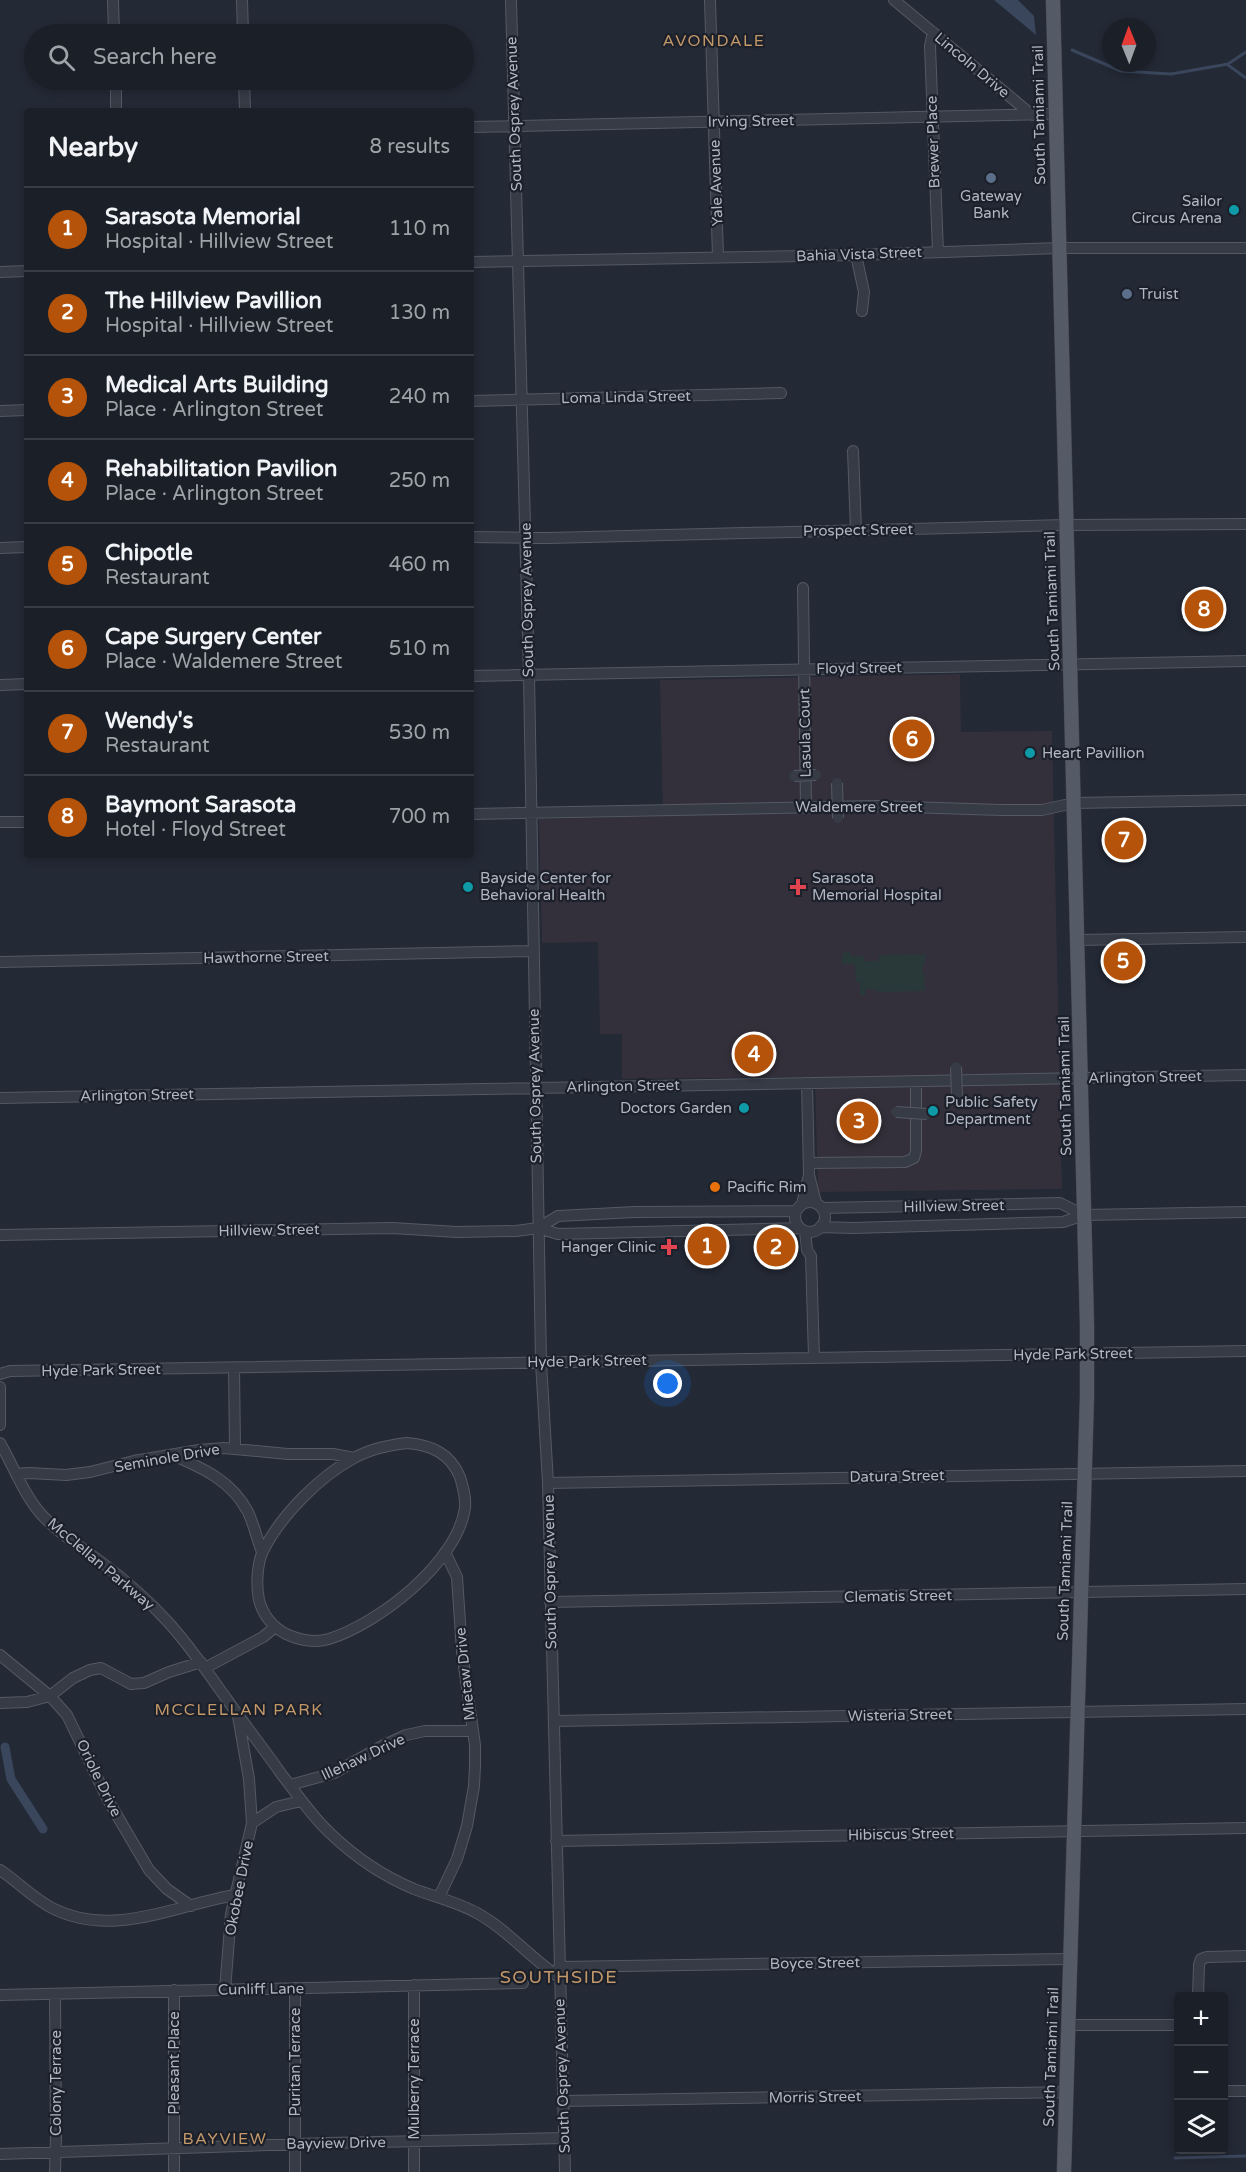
<!DOCTYPE html>
<html lang="en">
<head>
<meta charset="utf-8">
<style>
	body { margin:0; font-family:"Varela Round",sans-serif; background:#272c34; color:#f1f3f6 }
	.controls { position:absolute; right:18px; bottom:18px; display:grid; overflow:hidden; border-radius:6px; box-shadow:0 3px 9px #0003 }
	.controls button { width:54px; height:54px; display:grid; place-items:center; padding:0; border:0; border-bottom:2px solid #383d45; background:#1a1f28; color:#f1f3f6; font:30px sans-serif }
	.compass { position:absolute; left:1102px; top:18px; width:54px; height:54px; border-radius:50%; background:#1a1f28; box-shadow:0 3px 9px #0003; rotate:359deg }
	.you { position:absolute; left:668px; top:1384px; width:21px; height:21px; margin:-15px; border:4px solid #fff; border-radius:50%; background:#1a73e8; box-shadow:0 0 0 9px #1a73e833 }
	.badge { display:grid; place-items:center; width:39px; height:39px; border-radius:50%; background:#b45309; color:#fff; font-size:20px; font-weight:700 }
	.pin { position:absolute; translate:-50% -50%; border:3px solid #fff; box-shadow:0 2px 6px #0006 }
	.list { margin:0; padding:0; list-style:none }
	h2 { display:flex; justify-content:space-between; align-items:center; height:78px; margin:0; padding:0 24px; font-size:26px }
	h2 small { font-size:20px; font-weight:400; color:#9fa2a8 }
	.list li { display:grid; grid-template-columns:39px 1fr auto; gap:18px; align-items:center; box-sizing:border-box; height:84px; padding:0 24px; border-top:2px solid #383d45 }
	.list b { display:block; font-size:22px; white-space:nowrap }
	.list p { margin:0; font-size:20px; white-space:nowrap; color:#9fa2a8 }
	.list em { font-size:20px; font-style:normal; color:#9fa2a8 }
	.icon { flex:none; width:33px; height:33px; fill:none; stroke:currentColor; stroke-width:2; stroke-linecap:round; stroke-linejoin:round }
	.map { position:relative; flex:none; width:1246px; height:2172px; overflow:hidden }
	.search { position:absolute; background:#1a1f28; box-shadow:0 3px 9px #0003; left:24px; top:24px; width:450px; height:66px; display:flex; align-items:center; gap:15px; box-sizing:border-box; padding:0 21px; border-radius:33px; color:#9fa2a8; font-size:22px }
	.panel { position:absolute; background:#1a1f28; box-shadow:0 3px 9px #0003; left:24px; top:108px; width:450px; height:750px; border-radius:6px }
	.map>svg:first-child { display:block }
	.medical { fill:#33303b }
	.green { fill:#29393a }
	.water { fill:#3a465c }
	.lines { fill:none; stroke-linecap:round; stroke-linejoin:round }
	.stream { stroke:#3a465c; stroke-width:3 }
	.canal { stroke:#3a465c; stroke-width:9 }
	.minor-casing { stroke:#545963; stroke-width:12 }
	.major-casing { stroke:#40444f; stroke-width:15 }
	.minor { stroke:#363b46; stroke-width:10 }
	.major { stroke:#545a66; stroke-width:14 }
	.minor-bridge-casing { stroke:#545963; stroke-width:12; stroke-linecap:butt }
	.minor-bridge { stroke:#363b46; stroke-width:10 }
	.service-dot { fill:#5c6f8a; stroke:#1c202a; stroke-width:2 }
	.culture-dot { fill:#0f9aa8; stroke:#1c202a; stroke-width:2 }
	.health-dot { fill:#e0444e; stroke:#1c202a; stroke-width:2 }
	.food-dot { fill:#e8710a; stroke:#1c202a; stroke-width:2 }
	.labels { text-anchor:middle; dominant-baseline:central; stroke-width:4.5; stroke-linejoin:round; paint-order:stroke }
	.street-label { font-size:15px; fill:#b1b6c2; stroke:#1c202a }
	.poi-label { font-size:15px; fill:#b1b6c2; stroke:#1c202a; text-anchor:start }
	.neighbourhood-label { font-size:16px; letter-spacing:1.5px; fill:#c4996a; stroke:#1c202a }
	.quarter-label { font-size:18px; letter-spacing:1.5px; fill:#c4996a; stroke:#1c202a }
</style>
</head>
<body>
<div class="map">
<svg width="1246" height="2172" viewBox="0 0 1246 2172">
	<rect width="100%" height="100%" fill="#232935"/>
	<path class="medical" d="M960,674L961,732L1052,731L1062,1189L818,1192L815,1077L622,1079V1034H600L598,942L542,943L539,819L663,816L660,680Z"/>
	<path class="green" d="M850,952L851,956H863L864,961H879V955L926,954L924,967H922V972H924L925,991L878,992V990L866,989L865,995H860V982H856L855,964H842V953Z"/>
	<path class="water" d="M994,0H1018L1034,16L1036,35Z"/>
	<g class="lines">
		<path class="stream" d="M1072,50L1121,71L1171,74L1228,64L1246,52
			M1228,65L1246,78
			M1175,2158L1246,2156"/>
		<path class="canal" d="M5,1747L11,1779L43,1829"/>
		<defs>
			<path id="minor" d="M113,0L114,34
				M242,0L243,34
				M511,0L529,675L541,1362L548,1483L565,2172
				M710,0L718,257
				M894,0L1032,115
				M933,32L930,46L938,252
				M116,80V111
				M244,80L245,111
				M471,127L1055,114
				M856,255L864,292L862,311
				M471,262L856,255L1059,248H1246
				M0,272L27,271
				M471,401L781,393
				M0,411L27,410
				M853,451L856,530
				M471,537L549,538L1066,525L1246,524
				M0,548L27,547
				M803,588L806,807
				M471,676L1246,661
				M0,685L27,684
				M471,814L876,806L1001,810H1042L1074,803L1246,800
				M0,822H27
				M1078,940L1246,937
				M0,962L532,951
				M0,1098L1246,1075
				M809,1163L905,1162L914,1158L916,1151V1081
				M809,1175L816,1203
				M795 1217a15 15 0 1 1 30 0a15 15 0 1 1-30 0Z
				M802,1204L809,1175L807,1083
				M822,1208L1060,1203L1084,1215
				M820,1227L853,1228L1063,1222L1084,1215L1246,1212
				M538,1228L558,1234L800,1228
				M805,1231L807,1250L811,1256L814,1357
				M0,1235L392,1228L457,1232L516,1231L538,1228L558,1216L635,1212L796,1211
				M234,1368L235,1449
				M0,1374L10,1371L1246,1351
				M0,1387V1425
				M0,1443C14,1467 23,1493 41,1514C58,1533 80,1546 101,1562C125,1580 148,1600 168,1622C190,1646 207,1672 226,1698C244,1724 264,1749 282,1775C298,1795 312,1817 331,1834C355,1857 383,1876 414,1889C435,1897 457,1902 477,1913C508,1930 530,1958 559,1977
				M407,1443C431,1445 450,1453 460,1477C463,1487 466,1497 465,1508C457,1563 379,1623 329,1639C315,1643 299,1640 286,1634C271,1626 263,1615 259,1600C256,1586 257,1563 263,1551C281,1515 320,1476 354,1458C370,1449 389,1445 407,1443Z
				M172,1455C203,1468 232,1481 248,1512C254,1525 257,1539 262,1552
				M16,1474L29,1473L66,1475L90,1472L134,1461L199,1450L224,1448L288,1454H333L354,1458
				M548,1483L1246,1471
				M550,1602L1246,1589
				M0,1655L50,1696L67,1715L108,1800L149,1870L167,1889L191,1906
				M205,1668L263,1637L274,1628
				M0,1703L27,1702L50,1696L73,1678L90,1670L101,1668L131,1684L144,1683L169,1672L201,1662
				M238,1716L249,1779L252,1823
				M554,1721L1246,1709
				M290,1785L334,1773L382,1746L406,1735L425,1731H472
				M556,1841L1246,1828
				M0,1870C18,1882 33,1898 52,1908C112,1939 176,1905 235,1895
				M439,1897L457,1859L467,1826L474,1786L475,1766V1745L462,1652L457,1577L445,1552
				M559,1967L1070,1959
				M414,1985V2172
				M295,1988V2172
				M174,1990V2172
				M225,1990L231,1914L252,1823L276,1807L301,1801
				M0,1995L523,1983
				M1198,1996L1199,1965L1201,1959L1207,1957L1246,1956
				M1068,2025H1178
				M1224,2091H1246
				M563,2101L1066,2092
				M0,2154L327,2143L564,2138
				M55,2172L56,2136L55,1994"/>
			<path id="major" d="M1053,0L1087,1325V1396L1064,2172"/>
		</defs>
		<use href="#minor" class="minor-casing"/>
		<use href="#major" class="major-casing"/>
		<use href="#minor" class="minor"/>
		<use href="#major" class="major"/>
		<defs>
			<path id="minor-bridge" d="M794,776L816,775
				M837,783L838,818
				M956,1067L957,1096
				M896,1112L927,1114"/>
		</defs>
		<use href="#minor-bridge" class="minor-bridge-casing"/>
		<use href="#minor-bridge" class="minor-bridge"/>
	</g>
	<g class="service-dot">
		<circle cx="991" cy="178" r="6"/>
		<circle cx="1127" cy="294" r="6"/>
	</g>
	<g class="culture-dot">
		<circle cx="1234" cy="210" r="6"/>
		<circle cx="1030" cy="753" r="6"/>
		<circle cx="468" cy="887" r="6"/>
		<circle cx="744" cy="1108" r="6"/>
		<circle cx="933" cy="1111" r="6"/>
	</g>
	<g class="health-dot">
		<path d="M795 878h6v6h6v6h-6v6h-6v-6h-6v-6h6z"/>
		<path d="M666 1238h6v6h6v6h-6v6h-6v-6h-6v-6h6z"/>
	</g>
	<circle class="food-dot" cx="715" cy="1187" r="6"/>
	<g class="labels">
		<g class="street-label">
			<text transform="translate(972 65) rotate(40)">Lincoln Drive</text>
			<text transform="translate(514 114) rotate(-92)">South Osprey Avenue</text>
			<text transform="translate(1039 115) rotate(-91)">South Tamiami Trail</text>
			<text transform="translate(751 121) rotate(-1)">Irving Street</text>
			<text transform="translate(933 142) rotate(-92)">Brewer Place</text>
			<text transform="translate(716 183) rotate(-92)">Yale Avenue</text>
			<text transform="translate(859 254) rotate(-2)">Bahia Vista Street</text>
			<text transform="translate(626 397) rotate(-1)">Loma Linda Street</text>
			<text transform="translate(858 530) rotate(-1)">Prospect Street</text>
			<text transform="translate(527 600) rotate(-91)">South Osprey Avenue</text>
			<text transform="translate(1052 601) rotate(-92)">South Tamiami Trail</text>
			<text transform="translate(859 668) rotate(-1)">Floyd Street</text>
			<text transform="translate(805 733) rotate(-91)">Lasula Court</text>
			<text x="859" y="807">Waldemere Street</text>
			<text transform="translate(266 957) rotate(-1)">Hawthorne Street</text>
			<text transform="translate(1145 1077) rotate(-1)">Arlington Street</text>
			<text transform="translate(535 1086) rotate(-91)">South Osprey Avenue</text>
			<text transform="translate(623 1086) rotate(-1)">Arlington Street</text>
			<text transform="translate(1065 1086) rotate(-91)">South Tamiami Trail</text>
			<text transform="translate(137 1095) rotate(-1)">Arlington Street</text>
			<text transform="translate(954 1206) rotate(-1)">Hillview Street</text>
			<text transform="translate(269 1230) rotate(-1)">Hillview Street</text>
			<text transform="translate(1073 1354) rotate(-1)">Hyde Park Street</text>
			<text transform="translate(587 1361) rotate(-1)">Hyde Park Street</text>
			<text transform="translate(101 1370) rotate(-1)">Hyde Park Street</text>
			<text transform="translate(167 1458) rotate(-10)">Seminole Drive</text>
			<text transform="translate(897 1476) rotate(-1)">Datura Street</text>
			<text transform="translate(101 1564) rotate(40)">McClellan Parkway</text>
			<text transform="translate(1065 1571) rotate(-88)">South Tamiami Trail</text>
			<text transform="translate(550 1572) rotate(-91)">South Osprey Avenue</text>
			<text transform="translate(898 1596) rotate(-1)">Clematis Street</text>
			<text transform="translate(465 1674) rotate(-96)">Mietaw Drive</text>
			<text transform="translate(900 1715) rotate(-1)">Wisteria Street</text>
			<text transform="translate(363 1757) rotate(-25)">Illehaw Drive</text>
			<text transform="translate(99 1778) rotate(64)">Oriole Drive</text>
			<text transform="translate(901 1834) rotate(-1)">Hibiscus Street</text>
			<text transform="translate(239 1888) rotate(-79)">Okobee Drive</text>
			<text transform="translate(815 1963) rotate(-1)">Boyce Street</text>
			<text transform="translate(261 1989) rotate(-1)">Cunliff Lane</text>
			<text transform="translate(1051 2057) rotate(-88)">South Tamiami Trail</text>
			<text transform="translate(295 2062) rotate(-90)">Puritan Terrace</text>
			<text transform="translate(174 2063) rotate(-90)">Pleasant Place</text>
			<text transform="translate(562 2076) rotate(-92)">South Osprey Avenue</text>
			<text transform="translate(414 2079) rotate(-90)">Mulberry Terrace</text>
			<text transform="translate(56 2083) rotate(-90)">Colony Terrace</text>
			<text transform="translate(815 2097) rotate(-1)">Morris Street</text>
			<text transform="translate(336 2143) rotate(-1)">Bayview Drive</text>
		</g>
		<g class="poi-label">
			<text x="991" y="196" text-anchor="middle">Gateway<tspan x="991" dy="17">Bank</tspan></text>
			<text x="1222" y="201" text-anchor="end">Sailor<tspan x="1222" dy="17">Circus Arena</tspan></text>
			<text x="1139" y="294">Truist</text>
			<text x="1042" y="753">Heart Pavillion</text>
			<text x="480" y="878">Bayside Center for<tspan x="480" dy="17">Behavioral Health</tspan></text>
			<text x="812" y="878">Sarasota<tspan x="812" dy="17">Memorial Hospital</tspan></text>
			<text x="945" y="1102">Public Safety<tspan x="945" dy="17">Department</tspan></text>
			<text x="732" y="1108" text-anchor="end">Doctors Garden</text>
			<text x="727" y="1187">Pacific Rim</text>
			<text x="656" y="1247" text-anchor="end">Hanger Clinic</text>
		</g>
		<g class="neighbourhood-label">
			<text x="714" y="41">AVONDALE</text>
			<text x="239" y="1710">MCCLELLAN PARK</text>
			<text x="225" y="2139">BAYVIEW</text>
		</g>
		<g class="quarter-label">
			<text x="559" y="1977">SOUTHSIDE</text>
		</g>
	</g>
</svg>
<div class="controls">
<button>+</button>
<button>−</button>
<button><svg class="icon" aria-label="layers" viewBox="0 0 24 24"><path d="M12 4l9 5-9 5-9-5zM3 14l9 5 9-5"/></svg></button>
</div>
<svg class="compass" viewBox="-18 -18 36 36"><path d="M0-13l5 13h-10z" fill="#e53935"/><path d="M0 13l5-13h-10z" fill="#9fa2a8"/></svg>
<div class="you"></div>
<div class="pin badge" style="left:707px;top:1246px">1</div>
<div class="pin badge" style="left:776px;top:1247px">2</div>
<div class="pin badge" style="left:859px;top:1121px">3</div>
<div class="pin badge" style="left:754px;top:1054px">4</div>
<div class="pin badge" style="left:1123px;top:961px">5</div>
<div class="pin badge" style="left:912px;top:739px">6</div>
<div class="pin badge" style="left:1124px;top:840px">7</div>
<div class="pin badge" style="left:1204px;top:609px">8</div>
<div class="search"><svg class="icon" aria-label="search" viewBox="0 0 24 24"><circle cx="10" cy="10" r="6"/><path d="M15 15l6 6"/></svg>Search here</div>
<section class="panel">
<h2>Nearby<small>8 results</small></h2>
<ul class="list">
<li><span class="badge">1</span><div><b>Sarasota Memorial</b><p>Hospital · Hillview Street</p></div><em>110 m</em></li>
<li><span class="badge">2</span><div><b>The Hillview Pavillion</b><p>Hospital · Hillview Street</p></div><em>130 m</em></li>
<li><span class="badge">3</span><div><b>Medical Arts Building</b><p>Place · Arlington Street</p></div><em>240 m</em></li>
<li><span class="badge">4</span><div><b>Rehabilitation Pavilion</b><p>Place · Arlington Street</p></div><em>250 m</em></li>
<li><span class="badge">5</span><div><b>Chipotle</b><p>Restaurant</p></div><em>460 m</em></li>
<li><span class="badge">6</span><div><b>Cape Surgery Center</b><p>Place · Waldemere Street</p></div><em>510 m</em></li>
<li><span class="badge">7</span><div><b>Wendy's</b><p>Restaurant</p></div><em>530 m</em></li>
<li><span class="badge">8</span><div><b>Baymont Sarasota</b><p>Hotel · Floyd Street</p></div><em>700 m</em></li>
</ul>
</section>
</div>
</body>
</html>
